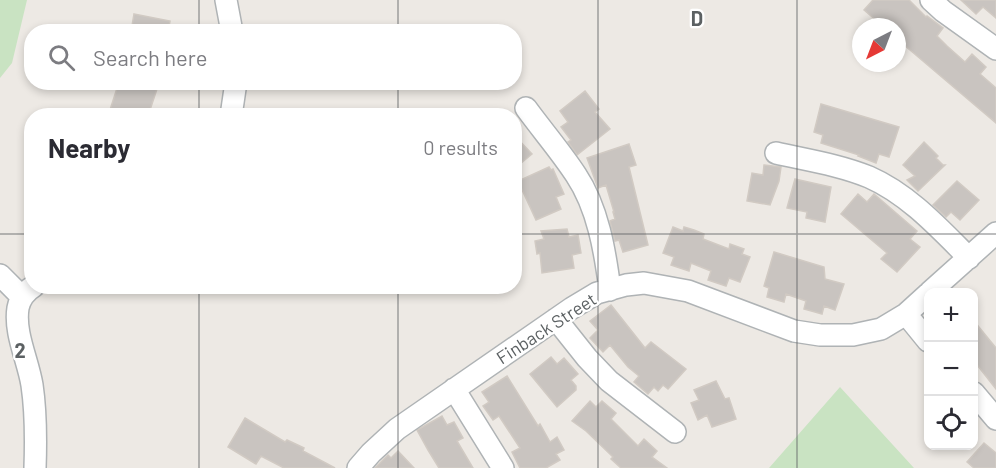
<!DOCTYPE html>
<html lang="en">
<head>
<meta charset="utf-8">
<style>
	body { margin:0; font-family:Barlow,sans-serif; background:#f7f7f7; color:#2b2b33 }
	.controls { position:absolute; right:18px; bottom:18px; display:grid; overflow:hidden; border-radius:12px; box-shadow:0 3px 9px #0003 }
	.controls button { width:54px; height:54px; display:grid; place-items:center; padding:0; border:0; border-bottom:2px solid #e1e1e2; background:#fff; color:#2b2b33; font:30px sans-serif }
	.compass { position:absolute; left:852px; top:18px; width:54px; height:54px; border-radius:50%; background:#fff; box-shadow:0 3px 9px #0003; rotate:222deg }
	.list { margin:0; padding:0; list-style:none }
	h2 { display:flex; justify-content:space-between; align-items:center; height:78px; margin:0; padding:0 24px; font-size:26px }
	h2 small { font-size:20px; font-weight:400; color:#7c7c81 }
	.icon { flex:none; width:33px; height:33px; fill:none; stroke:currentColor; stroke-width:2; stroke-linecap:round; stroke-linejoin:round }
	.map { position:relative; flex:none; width:996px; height:468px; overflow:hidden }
	.search { position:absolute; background:#fff; box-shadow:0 3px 9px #0003; left:24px; top:24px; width:498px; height:66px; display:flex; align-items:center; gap:15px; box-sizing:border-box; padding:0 21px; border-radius:24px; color:#7c7c81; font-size:22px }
	.panel { position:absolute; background:#fff; box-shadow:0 3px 9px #0003; left:24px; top:108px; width:498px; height:186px; border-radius:24px }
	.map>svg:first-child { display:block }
	.green { fill:#c9e3c2 }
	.building { fill:#c9c4c0; stroke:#d1cac3; stroke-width:1.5 }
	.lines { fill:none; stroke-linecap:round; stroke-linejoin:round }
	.minor-casing { stroke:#afb3b5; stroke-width:24 }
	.minor { stroke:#fff; stroke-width:21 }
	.grid { fill:none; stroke:#5c6163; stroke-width:1.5; stroke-opacity:0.55 }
	.labels { text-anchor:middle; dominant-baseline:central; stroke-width:4.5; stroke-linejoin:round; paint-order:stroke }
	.street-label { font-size:18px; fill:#5c6163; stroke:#fff }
	.grid-label { font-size:20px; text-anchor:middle; font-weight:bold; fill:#5c6163; stroke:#fff; stroke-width:4.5; stroke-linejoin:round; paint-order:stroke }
</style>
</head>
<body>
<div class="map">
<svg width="996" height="468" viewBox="0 0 996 468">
	<rect width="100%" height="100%" fill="#ede9e4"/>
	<path class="green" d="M0,0H27L12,63L0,78Z
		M840,387L914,468H769Z"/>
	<path class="building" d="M873,0H909L926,17L927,16L943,28L937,36L947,46L965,62L972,54L986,67L980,74L996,88V123L897,39V27H884L864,10Z
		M961,0H996V18L983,7L976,14Z
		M134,14L170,21L168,32H131Z
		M119,82H148L158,86L148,116H108Z
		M585,91L599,109L595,112L610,129L577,155L568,142L571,140L561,127L568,122L560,111Z
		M821,104L899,127L889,157L879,154L876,163L858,156L859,155L821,143L823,135L814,132Z
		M514,135L532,154L514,169Z
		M924,142L938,156L936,158L943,165H945L918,191L907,180L915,176L903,165Z
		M629,144L636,165L629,167L648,245L623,252L619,240L615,241L610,221L615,219L613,212H614L606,185L598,188L587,158Z
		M764,165L781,167L779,181L770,205L747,201L752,173L763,175Z
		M549,167L551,170L553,169L564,194L556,197L561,209L536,220L518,181Z
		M795,179L831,187L825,222L806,218L807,212L787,208Z
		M957,181L979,200L960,220L951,212L946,217L933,205Z
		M858,194L867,202L874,194L917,231L910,239L920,247L897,272L881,259L887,253L841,214Z
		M673,227L683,231L684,227L694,230L704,234L703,239L729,249L730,244L744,249L742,254L750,257L740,282L729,278L726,286L708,280L711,271L691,263L689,271L671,265L674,257L663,253Z
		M567,229L569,237L578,235L581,253L572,255L574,268L542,273L540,253L537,254L535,241L544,239L541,231Z
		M774,252L824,267L825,279L844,284L835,310L824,306L822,314L815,312L804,309L806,301L786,294L784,302L767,297L769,288L764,286Z
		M611,305L645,348L651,342L686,369L668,389L663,385L658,391L654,387L648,394L634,382L639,376L628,367L610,345L603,352L590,338L598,330L590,321Z
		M974,321L996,348V389L974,361Z
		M551,357L557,364L564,358L578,374L571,380L576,386V390L557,407L530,374Z
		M507,376L538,426L540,424L550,442L557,437L564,450L556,454L560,460L546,468H520L512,452L520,448L499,416L493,420L483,406L489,402L482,392Z
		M716,381L725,399L729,398L736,419L712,427L707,415L698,420L691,403L699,400L694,390Z
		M590,401L596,407L602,401L616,413L611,419L638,446L644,439L657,451L652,457L667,468H621L611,459L613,457L586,431L572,421Z
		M442,416L447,425L454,422L463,438L457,441L473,468H439L428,450L417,430Z
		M245,418L285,442L287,440L304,448L303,451L335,468H284L261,456L256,464L228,447Z
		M984,443L996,453V468H974L967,462Z
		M398,451L414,468H375L388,455L391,458Z"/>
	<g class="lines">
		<defs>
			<path id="minor" d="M226,0L232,32
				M931,0L943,11L996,49
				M526,108C542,130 561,152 576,175C598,208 605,251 610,290
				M231,116L236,82
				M776,153C807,160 840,165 869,177C908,194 939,228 969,258
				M0,275L22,297
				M34,286C26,291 20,298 18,308C14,333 28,360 32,385C36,412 36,440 35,468
				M930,292L996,233
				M906,314L928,341
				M556,319L587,358L609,381L675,432
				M454,389L503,468
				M974,393L996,419
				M358,468L371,453L397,429L572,308L597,293L626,285L644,283L688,291L794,331L820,335H853L881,329L906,314L928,294"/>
		</defs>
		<use href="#minor" class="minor-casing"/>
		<use href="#minor" class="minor"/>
	</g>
	<path class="grid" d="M199,0V32M398,0V32M598,0V468M797,0V468M199,82V116M398,82V116M0,234H32M514,234H996M199,286V468M398,286V468"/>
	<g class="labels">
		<g class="street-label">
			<text transform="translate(546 328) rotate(-33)">Finback Street</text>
		</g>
	</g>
	<g class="grid-label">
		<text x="697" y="26">D</text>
		<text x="20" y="358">2</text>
	</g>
</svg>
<div class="controls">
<button>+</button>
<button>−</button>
<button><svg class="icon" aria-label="locate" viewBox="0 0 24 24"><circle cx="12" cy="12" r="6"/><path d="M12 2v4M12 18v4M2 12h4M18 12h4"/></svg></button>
</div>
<svg class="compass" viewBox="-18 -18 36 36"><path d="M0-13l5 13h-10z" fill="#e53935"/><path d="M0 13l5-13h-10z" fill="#7c7c81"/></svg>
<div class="search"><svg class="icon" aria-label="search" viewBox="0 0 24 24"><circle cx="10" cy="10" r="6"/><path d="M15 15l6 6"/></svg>Search here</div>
<section class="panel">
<h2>Nearby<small>0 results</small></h2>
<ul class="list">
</ul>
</section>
</div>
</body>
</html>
